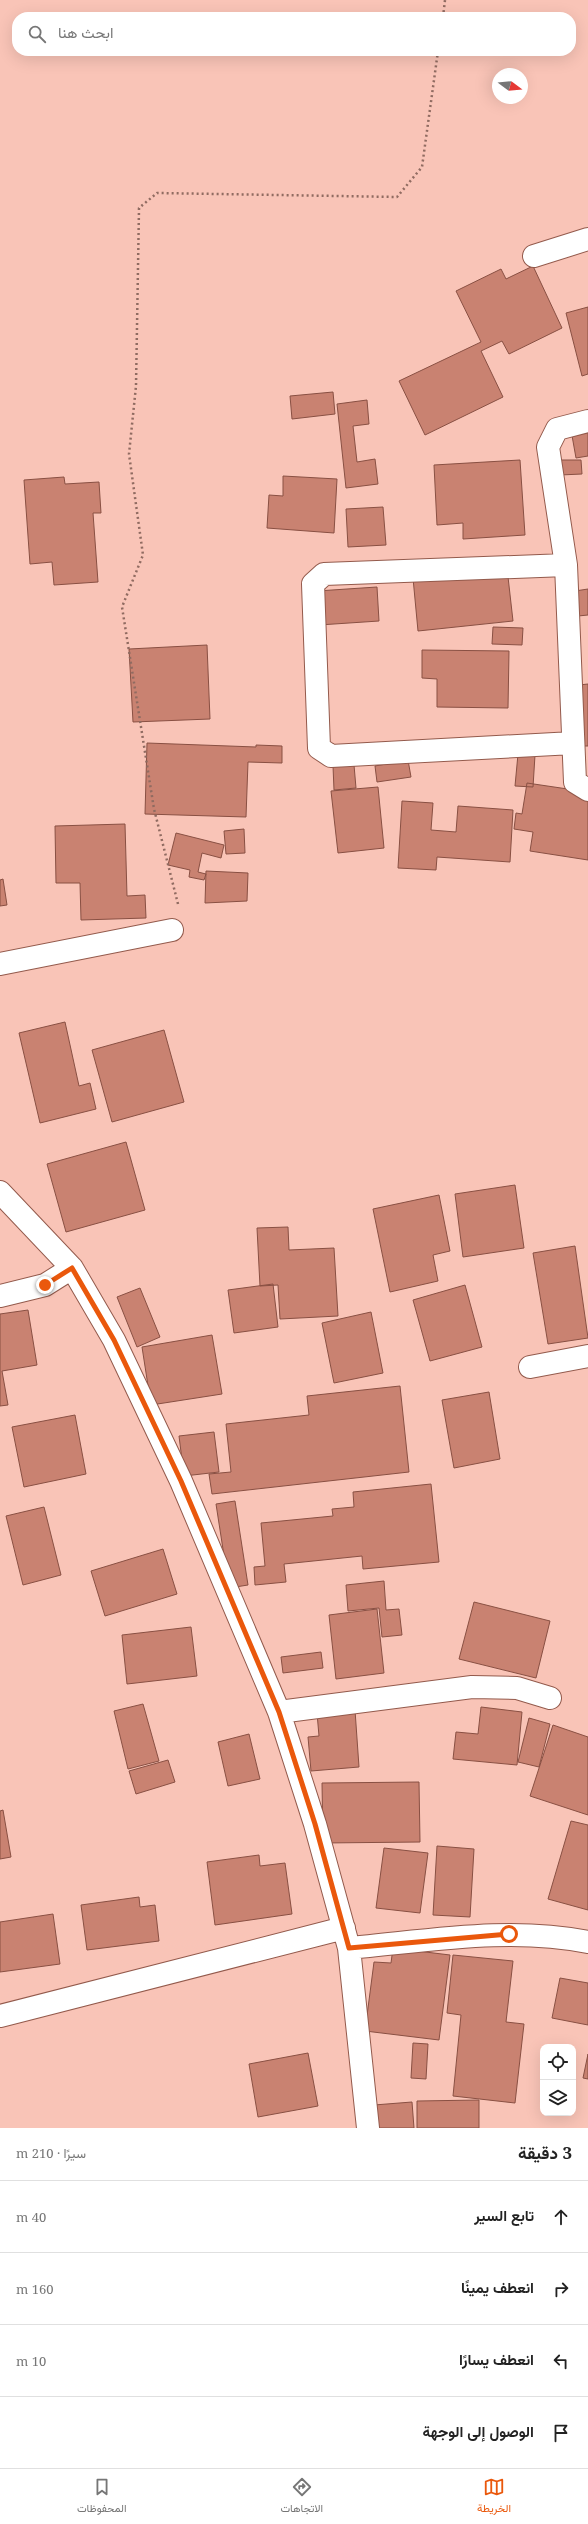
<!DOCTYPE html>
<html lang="ar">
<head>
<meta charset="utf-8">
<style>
	body { margin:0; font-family:"Noto Serif",Vazirmatn,serif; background:#f6f6f6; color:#222; direction:rtl }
	.controls { position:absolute; right:12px; bottom:12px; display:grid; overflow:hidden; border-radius:8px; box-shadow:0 4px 16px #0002 }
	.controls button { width:36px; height:36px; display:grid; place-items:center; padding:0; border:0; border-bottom:1px solid #e0e0e0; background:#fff; color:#222; font:20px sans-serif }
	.compass { position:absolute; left:492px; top:68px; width:36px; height:36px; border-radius:50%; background:#fff; box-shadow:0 4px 16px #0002; rotate:106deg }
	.stop { position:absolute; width:12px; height:12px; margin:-9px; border:3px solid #ea580c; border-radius:50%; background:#fff }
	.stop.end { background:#ea580c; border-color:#fff; box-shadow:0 1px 4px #0008 }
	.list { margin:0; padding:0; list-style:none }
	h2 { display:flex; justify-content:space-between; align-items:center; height:52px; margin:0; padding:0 16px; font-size:17px }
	h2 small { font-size:13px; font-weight:400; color:#767676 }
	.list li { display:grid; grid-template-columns:26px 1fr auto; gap:12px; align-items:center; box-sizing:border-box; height:72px; padding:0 16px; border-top:1px solid #e0e0e0 }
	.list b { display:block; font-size:15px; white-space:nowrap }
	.list em { font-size:13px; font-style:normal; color:#767676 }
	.icon { flex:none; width:22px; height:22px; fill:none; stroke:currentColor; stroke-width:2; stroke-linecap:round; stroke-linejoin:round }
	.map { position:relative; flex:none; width:588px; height:2128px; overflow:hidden; direction:ltr }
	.search { position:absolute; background:#fff; box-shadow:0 4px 16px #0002; left:12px; right:12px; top:12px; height:44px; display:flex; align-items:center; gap:10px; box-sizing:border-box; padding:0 14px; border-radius:16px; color:#767676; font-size:15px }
	.sheet { height:340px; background:#fff }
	nav { display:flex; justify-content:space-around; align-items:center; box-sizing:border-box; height:56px; border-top:1px solid #e0e0e0; background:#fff; font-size:11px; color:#767676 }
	nav a { display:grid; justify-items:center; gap:2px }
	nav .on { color:#ea580c }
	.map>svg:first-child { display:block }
	.building { fill:#c98271; stroke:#895043 }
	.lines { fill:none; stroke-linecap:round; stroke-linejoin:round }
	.street-casing { stroke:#935a4c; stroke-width:24 }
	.path { stroke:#906b61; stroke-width:2.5; stroke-dasharray:2 3; stroke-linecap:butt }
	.street { stroke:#fff; stroke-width:22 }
	.route { stroke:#ea580c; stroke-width:5 }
</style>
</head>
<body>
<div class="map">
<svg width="588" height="2128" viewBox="0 0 588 2128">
	<rect width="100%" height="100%" fill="#f9c4b7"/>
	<path class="building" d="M533,266L562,328L509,354L502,341L481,351L503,397L425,435L399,381L481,342L456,291L501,269L506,279Z
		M588,307V374L582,376L566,313Z
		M333,392L335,414L292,419L290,396Z
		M367,400L369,424L353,426L357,462L375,459L378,484L346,488L337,404Z
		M588,427V456L576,458L571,430Z
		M520,460L525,535L463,539V523L437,525L434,465Z
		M559,460H581L582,474L560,475Z
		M283,476L337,479L334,533L267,528L269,495L283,496Z
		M64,477L65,484L99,482L101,513H93L98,582L54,585L52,562L30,564L24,480Z
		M383,507L386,545L348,547L346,509Z
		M507,568L513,621L418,631L413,578Z
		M377,587L379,621L319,625L317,591Z
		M588,589V615L578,616L575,591Z
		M493,627L523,628L522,645L492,644Z
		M207,645L210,719L133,722L129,649Z
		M422,650L509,651L508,708L437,707V679L422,678Z
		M588,684V746H581L579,685Z
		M147,743L256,747V745L282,746V763L248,762L246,817L145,814Z
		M518,754L535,755L533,787L515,786Z
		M408,760L411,777L377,782L375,766Z
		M354,765L356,788L334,790L333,766Z
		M527,783L588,792V860L530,851L533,832L514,829L516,813L522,814Z
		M378,787L384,848L338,853L331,791Z
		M402,801L433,803L431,830L456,832L458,806L513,810L510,862L437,857L436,870L398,868Z
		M125,824L127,896L145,895L146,918L81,920L80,883H56L55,826Z
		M244,829L245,853L226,854L224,831Z
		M176,833L224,845L221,858L202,853L198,872L206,874L204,880L189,877L190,870L168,865Z
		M206,871L248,873L247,901L205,903Z
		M3,879L7,905L0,906V880Z
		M65,1022L79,1086L90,1083L96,1109L40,1123L19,1033Z
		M164,1030L184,1102L112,1122L92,1050Z
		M126,1142L145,1210L66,1232L47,1164Z
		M515,1185L524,1248L463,1257L455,1194Z
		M439,1195L450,1251L433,1255L438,1281L390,1292L373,1209Z
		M288,1227L289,1250L334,1248L338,1316L280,1319L278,1285L260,1286L257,1228Z
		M575,1246L588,1338L548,1344L533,1253Z
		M273,1284L278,1327L234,1333L228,1290Z
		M465,1285L482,1347L430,1361L413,1300Z
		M140,1288L160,1337L137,1347L117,1297Z
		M28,1310L37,1365L2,1371L8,1405L0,1406V1314Z
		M371,1312L383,1373L334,1383L322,1323Z
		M212,1335L222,1394L151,1405L142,1347Z
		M400,1386L409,1472L212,1494L209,1474L231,1472L226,1424L309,1415L307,1396Z
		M489,1392L500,1459L454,1468L442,1400Z
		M75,1415L86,1474L24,1487L12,1427Z
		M214,1432L219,1472L184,1476L179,1436Z
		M431,1484L439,1562L363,1569L362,1556L284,1564L286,1582L255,1585L254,1567L265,1566L261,1523L333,1516L332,1509L354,1507L353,1492Z
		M235,1501L248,1585L229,1588L216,1504Z
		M44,1507L61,1575L23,1585L6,1516Z
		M163,1549L177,1594L105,1616L91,1571Z
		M384,1581L386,1610L399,1609L402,1635L382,1637L379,1608L348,1611L346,1585Z
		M474,1602L550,1621L536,1678L459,1659Z
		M377,1609L384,1673L336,1679L329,1615Z
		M191,1627L197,1676L127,1684L122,1635Z
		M321,1652L323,1668L283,1673L281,1657Z
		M143,1704L159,1761L128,1769L114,1711Z
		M481,1707L522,1712L517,1765L453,1759L456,1732L478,1734Z
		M355,1710L359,1767L311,1771L308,1737L319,1736L317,1713Z
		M529,1718L550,1724L539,1767L518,1762Z
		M553,1725L588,1737V1815L530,1796Z
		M249,1734L260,1779L228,1786L218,1742Z
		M168,1760L175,1782L136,1794L129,1771Z
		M419,1782L420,1842L323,1843L322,1783Z
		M3,1810L11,1857L0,1859V1811Z
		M571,1821L588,1825V1910L548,1899Z
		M437,1846L474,1849L470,1917L433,1915Z
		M384,1848L428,1853L420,1913L376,1908Z
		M259,1855L260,1866L285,1863L292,1914L215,1925L207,1862Z
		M139,1897L140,1907L155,1905L159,1941L87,1950L81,1905Z
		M53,1914L60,1964L0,1972V1922Z
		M393,1948L450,1955L439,2040L365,2031L374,1962L391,1963Z
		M453,1955L513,1961L506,2022L524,2024L515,2103L453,2096L461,2015L447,2013Z
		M560,1978L588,1983V2025L552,2018Z
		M413,2043L428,2044L426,2079L411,2078Z
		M308,2053L318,2106L258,2117L249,2064Z
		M588,2054V2079L583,2078Z
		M479,2100V2128H417V2101Z
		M412,2102L414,2128H376L374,2105Z"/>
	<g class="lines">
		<defs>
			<path id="street" d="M534,256L588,239
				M588,421L557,429L548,447L566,565L575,782L588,790
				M566,565L324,574L313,584L319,748L331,756L573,743
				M0,964L172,930
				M0,1192L72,1268L114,1340L181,1481L279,1712L315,1824L349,1948L368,2128
				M0,1296L45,1285L72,1268
				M530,1367L588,1356
				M279,1712L472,1687L517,1688L550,1698
				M349,1948C428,1941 510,1926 588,1942
				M0,2016L344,1928"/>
		</defs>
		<use href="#street" class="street-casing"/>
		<path class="path" d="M443,17L445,0
			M178,904L154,809L122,607L143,555L129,454L136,386L139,208L157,193L397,197L422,167L438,51"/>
		<use href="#street" class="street"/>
	</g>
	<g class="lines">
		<path class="route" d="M45,1285L72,1268L114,1340L181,1481L279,1712L315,1824L349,1948L509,1934"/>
	</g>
</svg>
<div class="controls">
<button><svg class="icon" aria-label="locate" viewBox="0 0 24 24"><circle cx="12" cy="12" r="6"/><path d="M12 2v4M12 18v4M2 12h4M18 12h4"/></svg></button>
<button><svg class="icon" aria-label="layers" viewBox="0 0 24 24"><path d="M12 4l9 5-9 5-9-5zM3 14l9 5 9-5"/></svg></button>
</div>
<svg class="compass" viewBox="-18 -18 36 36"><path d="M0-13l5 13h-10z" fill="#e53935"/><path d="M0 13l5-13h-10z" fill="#767676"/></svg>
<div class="stop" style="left:509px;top:1934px"></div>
<div class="stop end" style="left:45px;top:1285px"></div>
<div class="search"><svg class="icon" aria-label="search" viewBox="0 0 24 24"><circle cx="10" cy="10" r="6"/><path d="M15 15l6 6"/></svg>ابحث هنا</div>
</div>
<section class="sheet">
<h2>3 دقيقة<small>سيرًا · 210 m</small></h2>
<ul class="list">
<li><svg class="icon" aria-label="ahead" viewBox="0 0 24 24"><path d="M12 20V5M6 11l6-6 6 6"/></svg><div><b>تابع السير</b></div><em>40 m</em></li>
<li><svg class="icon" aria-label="right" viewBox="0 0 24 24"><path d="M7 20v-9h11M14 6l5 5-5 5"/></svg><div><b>انعطف يمينًا</b></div><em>160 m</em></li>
<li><svg class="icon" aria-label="left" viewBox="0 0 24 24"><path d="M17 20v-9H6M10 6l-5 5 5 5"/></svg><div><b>انعطف يسارًا</b></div><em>10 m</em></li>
<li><svg class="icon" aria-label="arrive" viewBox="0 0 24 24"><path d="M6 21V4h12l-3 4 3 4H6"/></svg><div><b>الوصول إلى الوجهة</b></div></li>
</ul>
</section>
<nav>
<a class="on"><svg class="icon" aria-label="map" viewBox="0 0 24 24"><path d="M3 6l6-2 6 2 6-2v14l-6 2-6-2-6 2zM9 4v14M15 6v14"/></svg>الخريطة</a>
<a><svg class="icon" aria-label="directions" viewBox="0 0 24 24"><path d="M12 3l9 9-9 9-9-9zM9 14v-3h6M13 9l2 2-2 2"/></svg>الاتجاهات</a>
<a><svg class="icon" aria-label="saved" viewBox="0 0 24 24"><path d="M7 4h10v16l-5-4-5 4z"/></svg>المحفوظات</a>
</nav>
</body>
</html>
